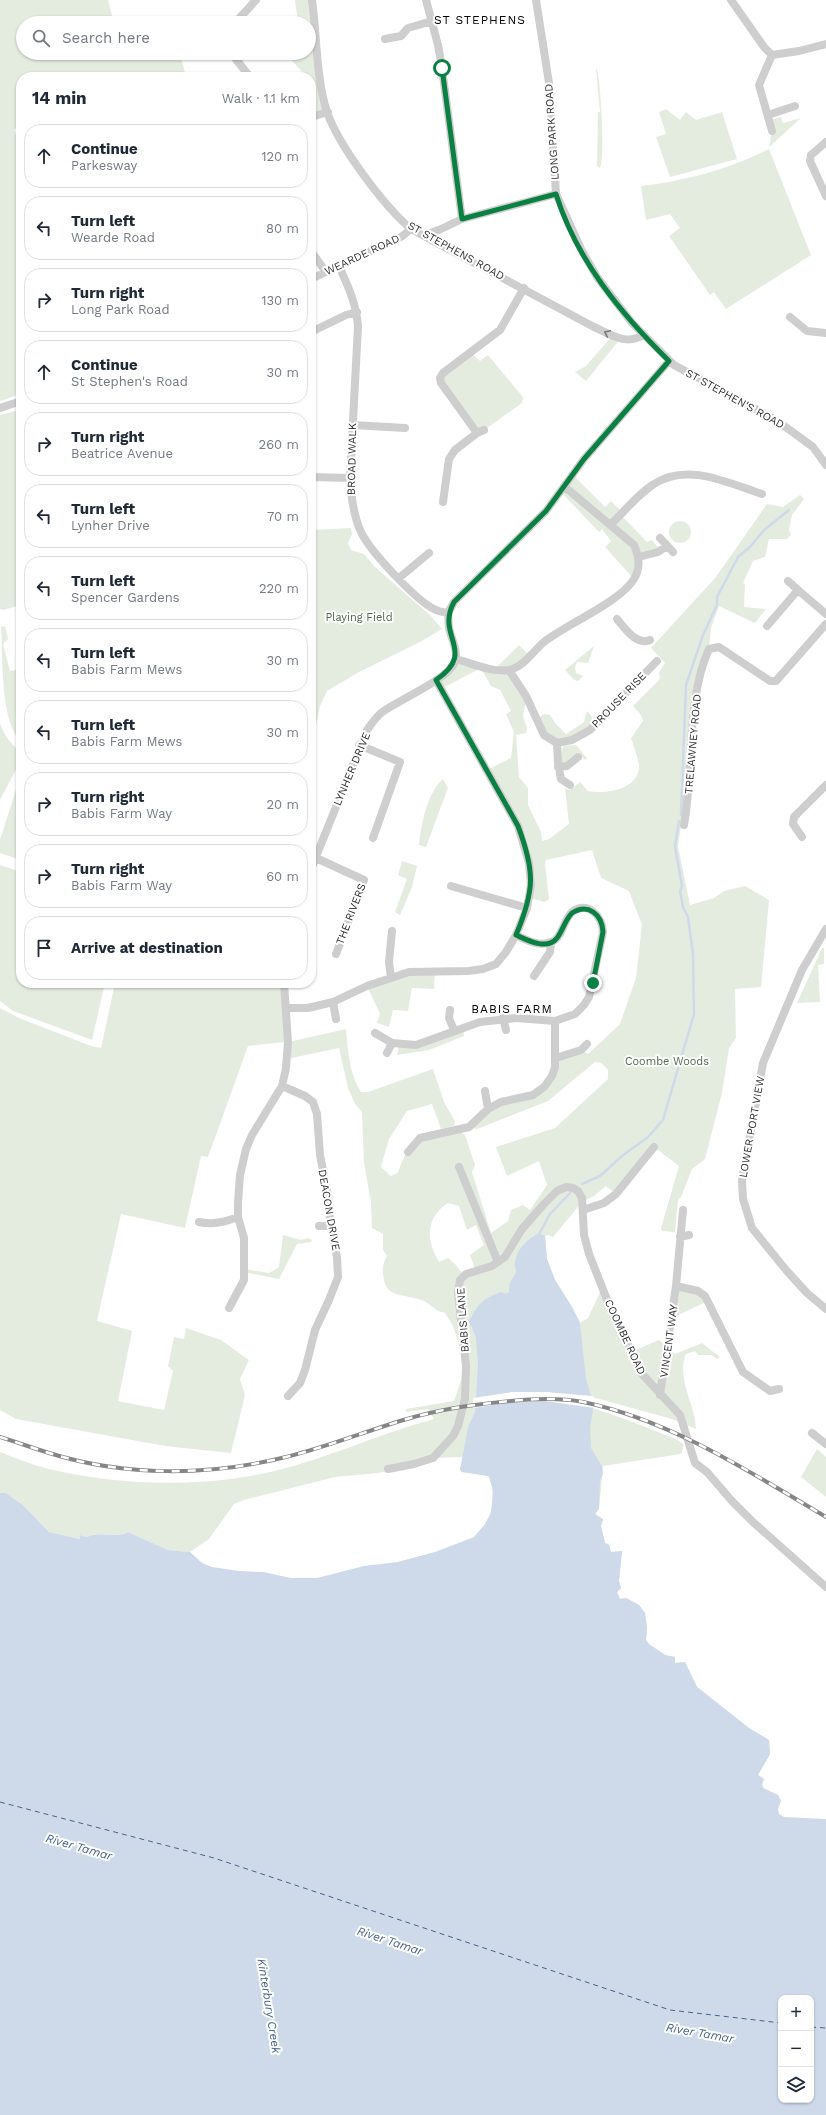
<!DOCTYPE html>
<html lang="en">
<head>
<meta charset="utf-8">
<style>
	body { margin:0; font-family:"Work Sans",sans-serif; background:#f6f6f7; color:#1f2937 }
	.controls { position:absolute; right:12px; bottom:12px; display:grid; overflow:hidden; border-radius:8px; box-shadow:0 1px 3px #0004 }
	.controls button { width:36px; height:36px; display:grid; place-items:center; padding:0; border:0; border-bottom:1px solid #e0e1e3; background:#fff; color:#1f2937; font:20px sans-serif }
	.stop { position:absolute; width:12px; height:12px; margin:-9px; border:3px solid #0b8043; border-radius:50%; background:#fff }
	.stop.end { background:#0b8043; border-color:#fff; box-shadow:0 1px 4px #0008 }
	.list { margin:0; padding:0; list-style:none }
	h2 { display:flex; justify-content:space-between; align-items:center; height:52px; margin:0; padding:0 16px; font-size:17px }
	h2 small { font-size:13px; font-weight:400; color:#747a83 }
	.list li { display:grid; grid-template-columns:26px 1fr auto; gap:12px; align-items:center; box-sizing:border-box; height:64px; margin:0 8px 8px; padding:0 8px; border:1px solid #e0e1e3; border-radius:16px }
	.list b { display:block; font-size:15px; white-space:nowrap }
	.list p { margin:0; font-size:13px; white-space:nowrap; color:#747a83 }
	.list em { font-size:13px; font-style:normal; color:#747a83 }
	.icon { flex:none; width:22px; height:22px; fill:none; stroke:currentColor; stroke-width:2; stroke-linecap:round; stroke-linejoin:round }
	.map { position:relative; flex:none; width:826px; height:2115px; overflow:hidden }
	.search { position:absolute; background:#fff; box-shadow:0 1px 3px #0004; left:16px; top:16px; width:300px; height:44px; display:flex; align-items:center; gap:10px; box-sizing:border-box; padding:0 14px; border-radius:22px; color:#747a83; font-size:15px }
	.panel { position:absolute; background:#fff; box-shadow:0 1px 3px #0004; left:16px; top:72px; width:300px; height:916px; border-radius:16px }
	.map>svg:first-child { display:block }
	.green { fill:#e4ece0; fill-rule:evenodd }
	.water { fill:#cedaea; fill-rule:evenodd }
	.pier { fill:#fff }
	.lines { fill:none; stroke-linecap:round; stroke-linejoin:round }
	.stream { stroke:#cedaea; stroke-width:2.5 }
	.ferry { stroke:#46648c; stroke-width:1; stroke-dasharray:5 4; stroke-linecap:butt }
	.street { stroke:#cecece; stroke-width:8 }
	.rail-casing { stroke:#868686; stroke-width:4 }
	.rail { stroke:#fff; stroke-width:2.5; stroke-dasharray:8; stroke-linecap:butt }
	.oneway { stroke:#787878 }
	.route { stroke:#0b8043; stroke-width:5 }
	.labels { text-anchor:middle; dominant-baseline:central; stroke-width:4; stroke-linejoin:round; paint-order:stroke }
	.street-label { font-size:11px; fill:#313131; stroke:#fff }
	.park-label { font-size:11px; fill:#4d6842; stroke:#fff }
	.neighbourhood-label { font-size:12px; letter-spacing:1px; fill:#000; stroke:#fff }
	.water-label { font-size:12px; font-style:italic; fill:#46648c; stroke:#fff }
</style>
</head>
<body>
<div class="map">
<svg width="826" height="2115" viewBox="0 0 826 2115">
	<rect width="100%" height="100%" fill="#fff"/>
	<path class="green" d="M0,0H108L114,23H23V53H180L186,77H21V127L14,129L21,151V394L0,401Z
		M295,0H312L328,112L311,117V77H307L285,53H309V23H298Z
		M596,68C601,76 605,159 600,168L597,166L598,112H600Z
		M666,109L680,120L686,112L696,120L722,112L737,159L670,177L656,137L666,134L659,112Z
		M781,117L783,123L801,118L769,147L772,131L770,124L773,119Z
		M769,149L811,255L726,309L714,292L710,295L669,236L680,228L670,214L646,220L641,186C685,181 730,169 769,149Z
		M613,335L621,338L586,381L575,372L586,366Z
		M471,353L480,361L488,355L523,397L522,403L480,433L441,383L443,373Z
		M19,410L21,423V605L3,610L0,609V415Z
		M573,475L605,507L611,501L623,513L621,515L647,542L652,540L661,551L639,557L634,579L605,547L611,541L602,529L599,532L561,492Z
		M800,495L804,499L792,515L789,530L791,535L787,539H769L765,557L753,561L743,583L745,584L744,607L766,609L755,623L719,606L711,628L709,649L705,657L678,846L690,905L714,898L724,891L745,886L769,900L761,987L735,989L736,1038L729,1048L722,1093L705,1159L692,1169L681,1197L678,1200L675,1232L662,1231L661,1228L679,1166L654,1147L616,1194L606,1186L594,1196L582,1202L553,1237L548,1235L545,1236L547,1259L555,1280L572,1307L580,1323L588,1318L602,1288L631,1352L659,1340L675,1354L702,1343L720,1357L717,1359L711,1355H698L695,1351L686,1354C676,1379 695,1403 696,1429L672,1419L592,1397L593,1408L625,1419L678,1440L684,1445L681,1454L603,1466L599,1509L595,1514L603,1519L601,1526L605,1543L609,1545L611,1552L622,1551L619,1581L621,1588L617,1592L620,1599L626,1598L639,1605L645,1613L647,1627L646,1640L649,1644L665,1655L675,1657V1663L685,1662L697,1687L749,1728L769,1740L770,1754L758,1775L764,1779L762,1784L763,1788L778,1795L781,1801L398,1562C419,1556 457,1549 474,1537C484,1530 490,1517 492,1506C493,1495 494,1486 488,1476L462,1472L460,1470L463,1457L433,1458L379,1473L335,1477L244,1500L234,1504L209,1539L190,1552L168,1550L128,1532C120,1538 99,1530 87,1537L80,1535V1539L49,1532L23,1505L6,1493H0V1452C16,1458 32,1465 49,1469C121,1486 202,1488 275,1471C329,1458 380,1433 434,1419L428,1409L406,1412V1409L454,1401L466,1365L453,1326L445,1313C432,1310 431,1303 421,1300C406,1294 387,1298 384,1280C382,1269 382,1265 387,1256L383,1250V1234L372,1228L371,1203L364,1163L362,1112L355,1104L348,1088L339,1048L287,1059L288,1042L346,1029C348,1051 349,1073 361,1092H368L433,1069L444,1102L455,1121L454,1126L441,1129L432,1104L407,1111L389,1139L381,1167L391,1176L398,1173C411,1134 422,1138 459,1131L465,1135L475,1165L472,1172L491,1233L508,1221L511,1210L523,1205L530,1210L547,1185L539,1161L507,1176L496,1147L555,1128L608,1079V1070L601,1063L595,1062L548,1101L477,1129L469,1127L488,1109L544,1087L556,1058L581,1050L588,1054L620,1024L636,978L642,925L629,891L601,878L592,850L546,860L545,864L549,899L545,902L529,898L525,845L487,770L511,758L514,732L506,714L511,711L500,690L491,686L481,668L441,689L436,680L456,659L495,669L519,645L530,656L509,670L529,702L525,705L523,716L527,728L526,733L516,735L519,777L528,788V805L541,832L542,841L549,839L569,824L565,788L570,790L580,782L588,791C605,794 636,791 639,768C640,763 633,744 631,738L643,721L641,715L633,706L658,681L660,678L659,672L665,663L651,648L716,577L767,504L783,507ZM448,1203L459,1206L467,1230L476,1225L484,1245L470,1255L476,1272L464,1276L456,1265L448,1258L439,1262C426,1240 425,1218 448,1203Z
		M669 532a11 11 0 1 1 22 0a11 11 0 1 1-22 0Z
		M351,528L352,534L348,543L351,550L364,554L375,567L430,615L442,629L420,642L359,672L327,691L320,706L311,749V530Z
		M5,626L8,639L3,644L10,671L21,669V743C0,720 3,659 1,627Z
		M594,646L588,663L577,662L575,668L576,673L583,676L578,681L574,680L565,670Z
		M587,711L592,717L593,727L572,740L548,739L537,719L544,714L550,715L555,723L566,734L584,722Z
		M0,723C3,735 12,744 21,753V760L0,800Z
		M576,745L587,758L585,760L578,752L563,764L560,762L562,749L564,746Z
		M21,774V860L0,853V840Z
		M443,779L448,788L426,847L419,845C421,825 427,793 443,779Z
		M402,861L417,866L412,887L400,915L395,912L407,879L398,875Z
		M0,865L21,872V983H105L92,1040L13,1011L0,1001Z
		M822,948H824V964L818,965L820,1002L797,1003Z
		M435,971L434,989L412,988L408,1011L393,1010L389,1027L377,1023L380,1014L367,986L391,978Z
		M115,983H282L286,1042L248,1046L208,1157L201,1156L185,1228L121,1214L97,1321L132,1331L118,1401L164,1410L173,1371L168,1366L174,1337L184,1339L186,1328L221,1340L249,1360L240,1379L245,1395L231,1453L165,1446L16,1419L0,1410V1008L19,1018L91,1046L101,1048Z
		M463,1026L464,1036L429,1050L397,1055L399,1044L416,1045Z
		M283,1235L301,1240L308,1238L312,1240L311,1242L297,1244L279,1279L244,1272V1269L269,1273L279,1267Z
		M676,1286L692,1289L708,1301L672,1318Z
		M817,1449L826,1457V1497L801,1477Z"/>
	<path class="water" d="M539,1233L545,1236L547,1259L555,1280L572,1307L580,1323L586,1379L592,1399L593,1411L590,1427L591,1448L602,1466L603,1474L600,1481L599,1509L595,1514L603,1519L601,1526L605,1543L609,1545L611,1552L622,1551L619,1581L621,1588L617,1592L620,1599L626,1598L639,1605L645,1613L647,1627L646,1640L649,1644L665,1655L675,1657V1663L685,1662L697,1687L749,1728L769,1740L770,1754L758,1775L764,1779L762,1784L763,1788L778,1795L781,1801L778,1809L779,1814L784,1817L826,1819V2115H0V1493H6L23,1505L49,1532L80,1539V1535L87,1537C99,1531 121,1538 128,1532L168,1550L190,1552L202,1563L212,1567L239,1571L263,1572L291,1578H317L364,1566L398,1562L435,1552L474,1537L485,1524L491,1513L493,1491L489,1476L462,1472L460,1470L468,1427L475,1412L478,1365L476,1338L469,1321C478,1304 483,1298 501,1292L506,1294L509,1292C509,1278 513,1281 516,1272C516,1269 514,1265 515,1262C517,1248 528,1239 539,1233ZM781,1998H811V2100H781Z"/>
	<path class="pier" d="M513,1392H546L592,1396L594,1397L595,1408L545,1401L514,1402L473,1408V1398Z"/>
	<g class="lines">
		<path class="stream" d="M681,815L686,685L703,635L717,605V597L738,557L750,547L764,530L789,510
			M582,1184L600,1176L622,1156L648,1137L663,1120L694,1014L693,954L688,917L683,907L680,891L682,886L675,846L679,821
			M538,1236L550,1214L570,1193"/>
		<path class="ferry" d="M0,1802L214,1858L670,2010L781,2023
			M811,2027L826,2028"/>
		<path class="street" d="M312,0C317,36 316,78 327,112C339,146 383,205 411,229L594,327C610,334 627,346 643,335
			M426,0L438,45L442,68L462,219
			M536,0L549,83L556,194L581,249L597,277L632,323L674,365L774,419L794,433L813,447L826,465
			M731,0L764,47L772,55L799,51L826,44
			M235,23L256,0
			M385,39L401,36L408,28L432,21
			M231,53L250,77
			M772,55L759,85L772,131
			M768,115L795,106
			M311,117L328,112
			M826,142L811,155L810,161L826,196
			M424,235L439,230L462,219L556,194
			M311,251L326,272
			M339,266C348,286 356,303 358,326L350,478C351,496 353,515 361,532C370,551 417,602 436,610C440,612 445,612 448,613
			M311,279L401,237L411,229
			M790,317L807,331L826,333
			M311,332L346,315L357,312
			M0,408L21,401
			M353,425L405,428
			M477,433L484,430
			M311,477L350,478
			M443,502L449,459L455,450L477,433L441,383L440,378L443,373L500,330L524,288
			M611,524C625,511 638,494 654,484C687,462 728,483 762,494
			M660,538L673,552
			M639,557L658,552L667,546
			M399,578L429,553
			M788,581L798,590
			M448,613L454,602L546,511L584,459L669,361
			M617,619C625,628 636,646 650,640
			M767,626L798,590L826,614
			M456,659C471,663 493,673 509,670C524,667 533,651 544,642C567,624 620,602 634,579C641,567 639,557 634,545L565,487
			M509,670L526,696L544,735L557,743
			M557,743L572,740L590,730L657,661
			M557,743L558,763L561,779L570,785
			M359,745L400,762L373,838
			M558,767L567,766L578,757
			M684,825C694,770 686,699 709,649L719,647L770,681H776L826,624
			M802,837L793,824L794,817L826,785
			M316,858L364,880L336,954
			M311,869L367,730C371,725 375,718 381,713C397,700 454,678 456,658C457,647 451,638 449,628C448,623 449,618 448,613
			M451,886L527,908
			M826,929L802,970L763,1063L742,1180L743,1199L752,1228L786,1270L807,1293L826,1309
			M534,976L550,952L551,942
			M391,978L389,962L392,931
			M333,1002L336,1019
			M286,1008H308L333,1002L367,986L409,972L468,971L483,969L496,964L506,952L516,935L527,908L531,885L529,863L518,826L436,680
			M450,1010L449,1018L454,1030
			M503,1018L506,1030
			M375,1033L392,1043L416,1045L480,1022L516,1018L555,1021L575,1014L584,1005L589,997L603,932C602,916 588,900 572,912C563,920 563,938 551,942C538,947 527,940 516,935
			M387,1053L392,1043
			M556,1058L581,1050L587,1044
			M282,1086L305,1096L313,1102L317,1114L320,1155L329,1200L330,1223L337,1257L338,1277L329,1300L315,1330L305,1370L300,1383L288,1396
			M485,1091L488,1109
			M408,1152L420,1138L469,1127L488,1109L501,1102L533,1095L544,1087L552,1076L555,1067V1021
			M459,1167L498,1262
			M583,1210L604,1203L616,1194L654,1147
			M199,1222C214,1225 224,1222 238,1217
			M319,1226H326L330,1223
			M680,1237L689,1235
			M676,1286L698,1291L705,1296L743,1372L770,1391L779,1389
			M229,1308L244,1280V1238L238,1217V1203L240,1175L246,1149L252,1135L282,1086L286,1068L288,1042L284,983
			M660,1395L676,1286L683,1210
			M812,1433L826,1444
			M388,1469L414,1464L433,1458L453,1436L458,1426L465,1399L466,1366L458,1293L460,1280L466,1274L492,1266L505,1257L522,1229L544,1204L557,1191L566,1187L573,1188L578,1191L582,1198L584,1235L589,1254L606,1297L642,1374L680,1415L695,1463L707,1472L731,1500L753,1522L826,1587"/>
		<defs>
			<path id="rail" d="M0,1437C16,1442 33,1448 49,1453C126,1477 209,1476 286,1457C327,1447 366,1431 407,1419C437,1410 469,1405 501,1402C527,1399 556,1397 583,1402C670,1420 750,1472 826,1517"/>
		</defs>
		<use href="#rail" class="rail-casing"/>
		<use href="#rail" class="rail"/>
	</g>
	<defs><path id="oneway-chevron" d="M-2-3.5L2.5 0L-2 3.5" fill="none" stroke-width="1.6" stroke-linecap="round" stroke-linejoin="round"/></defs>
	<use class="oneway" href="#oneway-chevron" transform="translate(607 333) rotate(-155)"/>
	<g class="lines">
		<path class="route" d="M442,68L462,219L556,194C576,259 621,314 669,361L584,459L546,511L454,602C435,637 478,651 436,680L518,826C535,871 535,890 516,935C527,940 547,951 557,938C563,930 565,920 572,913C588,903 602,914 603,932L593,983"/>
	</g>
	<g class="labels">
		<g class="street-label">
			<text transform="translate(552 132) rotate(-94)">LONG PARK ROAD</text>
			<text transform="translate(456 251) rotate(29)">ST STEPHENS ROAD</text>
			<text transform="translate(362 255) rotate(-25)">WEARDE ROAD</text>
			<text transform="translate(735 399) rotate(29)">ST STEPHEN'S ROAD</text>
			<text transform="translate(352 459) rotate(-89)">BROAD WALK</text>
			<text transform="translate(619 700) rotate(-46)">PROUSE RISE</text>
			<text transform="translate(693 744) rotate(-85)">TRELAWNEY ROAD</text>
			<text transform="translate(352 769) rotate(-67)">LYNHER DRIVE</text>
			<text transform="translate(351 914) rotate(-69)">THE RIVERS</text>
			<text transform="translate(752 1127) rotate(-80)">LOWER PORT VIEW</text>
			<text transform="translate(329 1210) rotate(80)">DEACON DRIVE</text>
			<text transform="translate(463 1320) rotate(-94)">BABIS LANE</text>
			<text transform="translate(625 1337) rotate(65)">COOMBE ROAD</text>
			<text transform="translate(669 1341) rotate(-82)">VINCENT WAY</text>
		</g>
		<g class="park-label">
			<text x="359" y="617">Playing Field</text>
			<text x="667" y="1061">Coombe Woods</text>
		</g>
		<g class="neighbourhood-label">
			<text x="480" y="20">ST STEPHENS</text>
			<text x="512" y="1009">BABIS FARM</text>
		</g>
		<g class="water-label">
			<text transform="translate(79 1847) rotate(16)">River Tamar</text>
			<text transform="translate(390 1941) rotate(18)">River Tamar</text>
			<text transform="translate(269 2006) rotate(81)">Kinterbury Creek</text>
			<text transform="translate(700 2033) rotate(10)">River Tamar</text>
		</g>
	</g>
</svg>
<div class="controls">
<button>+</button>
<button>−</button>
<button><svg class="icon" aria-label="layers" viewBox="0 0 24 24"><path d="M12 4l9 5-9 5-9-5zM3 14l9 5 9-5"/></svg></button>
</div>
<div class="stop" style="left:442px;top:68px"></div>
<div class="stop end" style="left:593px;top:983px"></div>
<div class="search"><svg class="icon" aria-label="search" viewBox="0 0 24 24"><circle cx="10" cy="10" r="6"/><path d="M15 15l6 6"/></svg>Search here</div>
<section class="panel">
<h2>14 min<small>Walk · 1.1 km</small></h2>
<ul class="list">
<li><svg class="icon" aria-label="ahead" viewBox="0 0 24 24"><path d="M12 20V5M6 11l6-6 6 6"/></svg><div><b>Continue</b><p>Parkesway</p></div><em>120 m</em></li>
<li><svg class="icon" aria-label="left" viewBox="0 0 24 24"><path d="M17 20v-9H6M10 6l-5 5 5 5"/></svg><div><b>Turn left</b><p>Wearde Road</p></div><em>80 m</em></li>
<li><svg class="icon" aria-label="right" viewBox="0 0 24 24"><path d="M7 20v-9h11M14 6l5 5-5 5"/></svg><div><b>Turn right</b><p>Long Park Road</p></div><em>130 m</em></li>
<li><svg class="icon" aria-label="ahead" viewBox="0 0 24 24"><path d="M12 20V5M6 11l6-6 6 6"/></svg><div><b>Continue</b><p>St Stephen's Road</p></div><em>30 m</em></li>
<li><svg class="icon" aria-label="right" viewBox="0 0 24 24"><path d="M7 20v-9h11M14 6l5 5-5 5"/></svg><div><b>Turn right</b><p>Beatrice Avenue</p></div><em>260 m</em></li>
<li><svg class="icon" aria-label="left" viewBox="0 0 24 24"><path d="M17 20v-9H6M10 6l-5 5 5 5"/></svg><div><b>Turn left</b><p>Lynher Drive</p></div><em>70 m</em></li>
<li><svg class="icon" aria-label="left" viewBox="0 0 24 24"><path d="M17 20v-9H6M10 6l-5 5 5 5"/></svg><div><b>Turn left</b><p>Spencer Gardens</p></div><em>220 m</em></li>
<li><svg class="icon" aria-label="left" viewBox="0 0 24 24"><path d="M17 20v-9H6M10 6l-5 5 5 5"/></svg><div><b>Turn left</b><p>Babis Farm Mews</p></div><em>30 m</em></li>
<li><svg class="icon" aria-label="left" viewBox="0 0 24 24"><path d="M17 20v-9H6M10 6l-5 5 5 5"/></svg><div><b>Turn left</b><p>Babis Farm Mews</p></div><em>30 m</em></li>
<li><svg class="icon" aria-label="right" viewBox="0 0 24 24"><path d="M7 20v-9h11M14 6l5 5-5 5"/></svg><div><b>Turn right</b><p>Babis Farm Way</p></div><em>20 m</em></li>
<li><svg class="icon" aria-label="right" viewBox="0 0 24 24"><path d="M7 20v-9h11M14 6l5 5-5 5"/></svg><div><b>Turn right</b><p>Babis Farm Way</p></div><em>60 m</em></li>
<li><svg class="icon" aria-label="arrive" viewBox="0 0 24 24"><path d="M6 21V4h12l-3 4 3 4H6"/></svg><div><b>Arrive at destination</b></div></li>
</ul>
</section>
</div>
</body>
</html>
